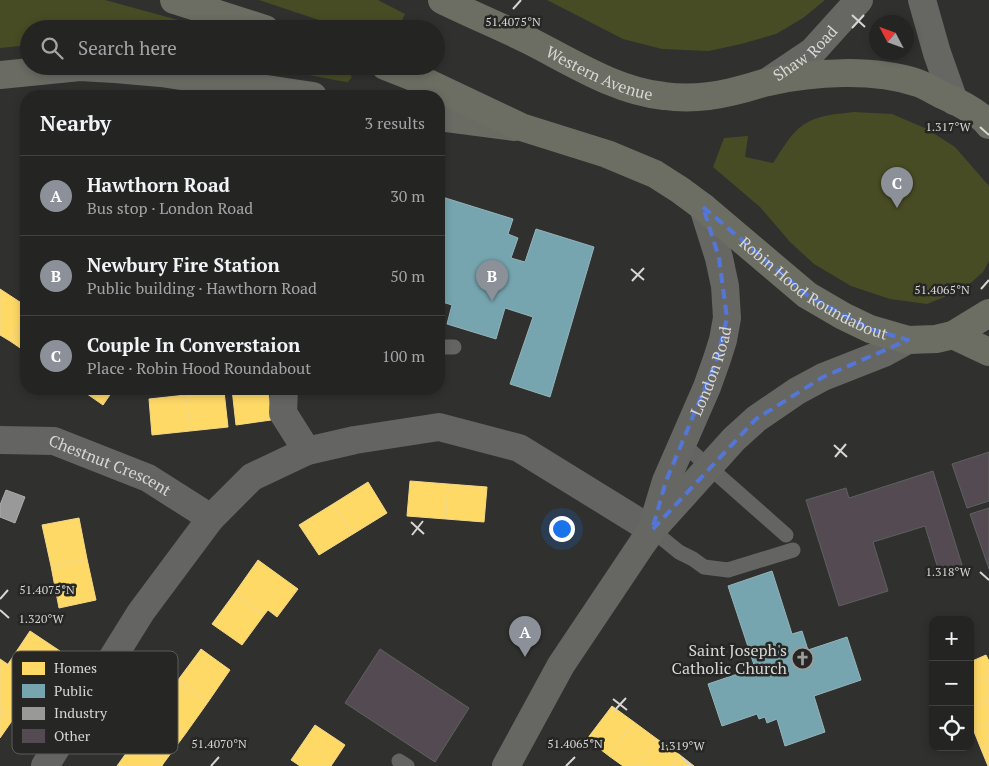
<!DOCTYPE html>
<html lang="en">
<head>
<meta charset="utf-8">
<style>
	body { margin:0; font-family:"PT Serif",serif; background:#303030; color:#f1f3f6 }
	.controls { position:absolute; right:15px; bottom:15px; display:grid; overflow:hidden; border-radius:10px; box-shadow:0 2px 8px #0003 }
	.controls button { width:45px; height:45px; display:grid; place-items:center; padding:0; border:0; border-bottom:1px solid #414141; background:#242423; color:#f1f3f6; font:25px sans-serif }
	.compass { position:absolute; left:869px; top:15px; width:45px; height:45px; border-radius:50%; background:#242423; box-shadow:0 2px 8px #0003; rotate:311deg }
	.you { position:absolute; left:561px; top:528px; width:18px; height:18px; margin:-12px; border:4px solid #fff; border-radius:50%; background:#1a73e8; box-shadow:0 0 0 8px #1a73e833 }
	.badge { display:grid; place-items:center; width:32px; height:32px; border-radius:50%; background:#8c9099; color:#fff; font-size:16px; font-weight:700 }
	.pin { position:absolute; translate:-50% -41px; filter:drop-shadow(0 1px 2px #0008) }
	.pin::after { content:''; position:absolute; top:26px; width:18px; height:15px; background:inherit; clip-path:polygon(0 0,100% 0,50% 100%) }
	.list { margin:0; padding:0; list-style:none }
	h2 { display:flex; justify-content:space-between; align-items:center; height:65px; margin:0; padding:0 20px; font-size:21px }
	h2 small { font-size:16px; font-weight:400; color:#a3a4a6 }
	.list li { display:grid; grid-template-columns:32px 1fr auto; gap:15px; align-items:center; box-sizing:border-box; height:80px; padding:0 20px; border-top:1px solid #414141 }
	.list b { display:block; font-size:19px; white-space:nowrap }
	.list p { margin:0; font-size:16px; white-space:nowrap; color:#a3a4a6 }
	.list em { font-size:16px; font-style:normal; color:#a3a4a6 }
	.icon { flex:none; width:28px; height:28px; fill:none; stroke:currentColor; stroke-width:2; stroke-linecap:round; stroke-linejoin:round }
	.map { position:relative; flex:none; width:989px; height:766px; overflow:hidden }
	.search { position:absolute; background:#242423; box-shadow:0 2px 8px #0003; left:20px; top:20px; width:425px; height:55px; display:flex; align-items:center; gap:12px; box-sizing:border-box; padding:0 18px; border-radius:28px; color:#a3a4a6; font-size:19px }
	.panel { position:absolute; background:#242423; box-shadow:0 2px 8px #0003; left:20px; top:90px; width:425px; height:305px; border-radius:20px }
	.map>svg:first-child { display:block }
	.green { fill:#484c24 }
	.homes { fill:#ffd966; stroke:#f3d887 }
	.public { fill:#76a5af; stroke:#93b4ba }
	.industry { fill:#999; stroke:#ababab }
	.building { fill:#534a52; stroke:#606060 }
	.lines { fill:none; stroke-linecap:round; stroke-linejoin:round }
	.lane { stroke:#646563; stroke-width:15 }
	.street { stroke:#646563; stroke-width:28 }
	.secondary { stroke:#666763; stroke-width:28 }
	.primary { stroke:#6a6b63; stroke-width:28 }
	.highway { stroke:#6d6e63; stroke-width:28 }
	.marked { fill:none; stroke:#5477d7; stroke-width:4; stroke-dasharray:10 6; stroke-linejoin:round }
	.ticks { fill:none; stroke:#d6d6d4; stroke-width:2 }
	.labels { text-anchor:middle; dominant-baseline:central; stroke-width:5; stroke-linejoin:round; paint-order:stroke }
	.street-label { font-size:16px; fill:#d6d6d4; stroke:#262724 }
	.poi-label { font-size:16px; fill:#d6d6d4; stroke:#262724; text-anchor:end }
	.key { fill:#262724; stroke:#5b5c59; stroke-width:1 }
	.key-label { font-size:14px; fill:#d6d6d4 }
	.ticks-label { font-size:12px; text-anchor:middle; fill:#d6d6d4; stroke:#262724; stroke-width:5; stroke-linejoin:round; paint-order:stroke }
</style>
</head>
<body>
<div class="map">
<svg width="989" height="766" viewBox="0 0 989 766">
	<rect width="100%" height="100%" fill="#30302f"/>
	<path class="green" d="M0,0H105L211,29H29V45L0,48Z
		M259,0H378L405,14L398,29H346Z
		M547,0H825L803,18L776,34L741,44L709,51L662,49L623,39Z
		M262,66H330L347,71L352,77L348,82L340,81Z
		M854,112L892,114L927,129L955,147L989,186V261L983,272L964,289L927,304L890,299L851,286L814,264L790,242L760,207L713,167L724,138L748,136L745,157L773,163C782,150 790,134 803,125C817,115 837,114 854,112Z"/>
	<path class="homes" d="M0,289L26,306V317L10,341L0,335Z
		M26,317V352L10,341Z
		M80,389H114L103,405Z
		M232,389H268L271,420L236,425Z
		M224,391L228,427L190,431L186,395Z
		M186,395L190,431L152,435L149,399Z
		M410,481L448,484L446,519L407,516Z
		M368,482L387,513L353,534L333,504Z
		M448,484L487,487L484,522L446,519Z
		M333,504L353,534L319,555L299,525Z
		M79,518L87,559L51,566L42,525Z
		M87,559L96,600L59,608L51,566Z
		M258,560L298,589L277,617L268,610L264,615L234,594Z
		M234,594L264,615L242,645L212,624Z
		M30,631L60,651L37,684L8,664Z
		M201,649L230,670L208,702L178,680Z
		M986,655L989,661V677L970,685V662Z
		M0,659L37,684L14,718L0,709Z
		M989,677V700L970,708V685Z
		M178,680L208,702L186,733L156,712Z
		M989,700V723L973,729L970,724V708Z
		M612,706L634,722L609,756L587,739Z
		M0,709L14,718L0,738Z
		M156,712L186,733L163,764L134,742Z
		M634,722L657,739L637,766H623L609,756Z
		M989,723V746L981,749L973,729Z
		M315,725L345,745L331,766H300L291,760Z
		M657,739L680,755L672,766H637Z
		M134,742L163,764L162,766H117Z
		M989,746V766H988L981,749Z
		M680,755L694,766H672Z"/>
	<path class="public" d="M439,196L513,219L508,234L518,238L511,258L525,262L536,229L594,247L550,397L510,384L533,317L505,308L496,339L447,324L452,305L439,301Z
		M772,571L792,634L802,631L808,650L847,637L861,680L814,696L825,732L785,746L777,719L767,723L765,717L759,719L757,714L722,726L708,684L755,668L728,586Z"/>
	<path class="industry" d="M6,490L25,497L15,523L0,517V505Z"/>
	<path class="building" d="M989,452V501L967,508L952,464Z
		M933,471L962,565L939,572L925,526L873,542L888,591L839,606L806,500L846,488L849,498Z
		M989,508V569L970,514Z
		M380,649L469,708L435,762L345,703Z"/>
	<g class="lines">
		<path class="lane" d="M439,347H454
			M683,444L786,535
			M652,530L679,552L693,559L704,567L728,570L793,550
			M399,761L407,766"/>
		<g class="street">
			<path d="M284,389L283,413L307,451"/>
			<path id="s1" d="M0,440L54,441L148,478L211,518"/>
			<path d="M45,766L141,612L211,518L252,477L307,451L355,440L439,427L519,448L652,530"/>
		</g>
		<g class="secondary">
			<path d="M922,0L937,53L954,101"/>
			<path id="s2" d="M767,82L813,51L859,0"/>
			<path id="s3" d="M653,524L666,481L707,387L717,359L723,340L727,318L725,286L719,258L703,207"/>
			<path d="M506,766L561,665L642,544L652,530L734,439L756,419L797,391L823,377L884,353L908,340"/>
		</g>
		<path class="primary" d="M0,75L80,67L115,69L161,73L313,96
			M439,117L515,127"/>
		<g class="highway">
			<path d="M174,0L265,29"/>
			<path id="s4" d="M442,0C470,14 500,26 528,40C570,61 615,91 664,96C686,99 710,97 731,92C744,89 756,85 768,82C813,72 873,68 918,83C926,86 934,91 942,95C956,101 980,113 989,125"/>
			<path id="s5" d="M385,66L428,83L521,127L607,154L655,174L680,190L703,207L807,295L843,316L870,329L908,340L936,339L953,335L989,313"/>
			<path d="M953,335L989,352"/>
		</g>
	</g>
	<path class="marked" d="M703,207L807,295L870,329L908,340L823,377L756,419L652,530L666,481L717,359L727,318L719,258Z"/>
	<path class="ticks" d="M513,9L521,0M852,15L865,27M852,28L864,15M980,127L989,135M631,269L644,280M632,281L644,268M981,289L989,280M834,445L847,457M835,457L846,444M411,522L424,534M412,535L423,521M980,572L989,580M0,599L8,590M0,610L9,618M613,699L627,710M614,711L626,698M682,758L691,766M211,766L219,757M566,766L575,757"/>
	<defs>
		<symbol id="church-ring" viewBox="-11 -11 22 22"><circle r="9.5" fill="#262724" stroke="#9c9c9a" stroke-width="1.5"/><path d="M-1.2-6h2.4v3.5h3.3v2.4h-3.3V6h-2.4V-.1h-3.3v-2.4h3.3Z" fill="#9c9c9a"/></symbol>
	</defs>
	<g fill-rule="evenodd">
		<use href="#church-ring" x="790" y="646" width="25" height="25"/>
	</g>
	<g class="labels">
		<g class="street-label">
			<text stroke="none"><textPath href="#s2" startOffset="48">Shaw Road</textPath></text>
			<text stroke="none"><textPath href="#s4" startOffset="174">Western Avenue</textPath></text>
			<text stroke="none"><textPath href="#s5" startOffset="488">Robin Hood Roundabout</textPath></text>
			<text stroke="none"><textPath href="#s3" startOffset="164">London Road</textPath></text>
			<text stroke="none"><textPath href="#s1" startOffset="115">Chestnut Crescent</textPath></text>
		</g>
		<g class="poi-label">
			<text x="787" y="650">Saint Joseph's<tspan x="787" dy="18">Catholic Church</tspan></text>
		</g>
	</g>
	<rect x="12" y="651" width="166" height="103" rx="8" class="key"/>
	<rect x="22" y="662" width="23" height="13" fill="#ffd966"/>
	<rect x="22" y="684" width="23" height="14" fill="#76a5af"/>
	<rect x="22" y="707" width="23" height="13" fill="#999"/>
	<rect x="22" y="729" width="23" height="14" fill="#534a52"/>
	<g class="key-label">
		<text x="54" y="673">Homes</text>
		<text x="54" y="696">Public</text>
		<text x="54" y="718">Industry</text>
		<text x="54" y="741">Other</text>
	</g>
	<g class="ticks-label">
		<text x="513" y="26">51.4075°N</text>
		<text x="948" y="131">1.317°W</text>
		<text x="942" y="294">51.4065°N</text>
		<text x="948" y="576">1.318°W</text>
		<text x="47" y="594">51.4075°N</text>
		<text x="41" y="623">1.320°W</text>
		<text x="219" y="748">51.4070°N</text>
		<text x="575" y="748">51.4065°N</text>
		<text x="682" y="750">1.319°W</text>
	</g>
</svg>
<div class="controls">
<button>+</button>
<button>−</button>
<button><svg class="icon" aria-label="locate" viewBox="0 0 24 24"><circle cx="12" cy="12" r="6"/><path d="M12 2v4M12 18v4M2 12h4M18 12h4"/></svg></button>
</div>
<svg class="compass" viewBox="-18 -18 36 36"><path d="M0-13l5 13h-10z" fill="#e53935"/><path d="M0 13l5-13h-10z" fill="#a3a4a6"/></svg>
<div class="you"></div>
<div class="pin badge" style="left:525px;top:657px">A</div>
<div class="pin badge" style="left:492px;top:301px">B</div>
<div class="pin badge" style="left:897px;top:208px">C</div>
<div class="search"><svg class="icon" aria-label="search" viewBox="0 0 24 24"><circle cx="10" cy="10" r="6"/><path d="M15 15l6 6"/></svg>Search here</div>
<section class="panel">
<h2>Nearby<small>3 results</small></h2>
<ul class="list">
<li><span class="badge">A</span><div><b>Hawthorn Road</b><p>Bus stop · London Road</p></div><em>30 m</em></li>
<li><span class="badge">B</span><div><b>Newbury Fire Station</b><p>Public building · Hawthorn Road</p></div><em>50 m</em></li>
<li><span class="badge">C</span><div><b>Couple In Converstaion</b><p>Place · Robin Hood Roundabout</p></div><em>100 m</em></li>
</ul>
</section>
</div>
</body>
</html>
